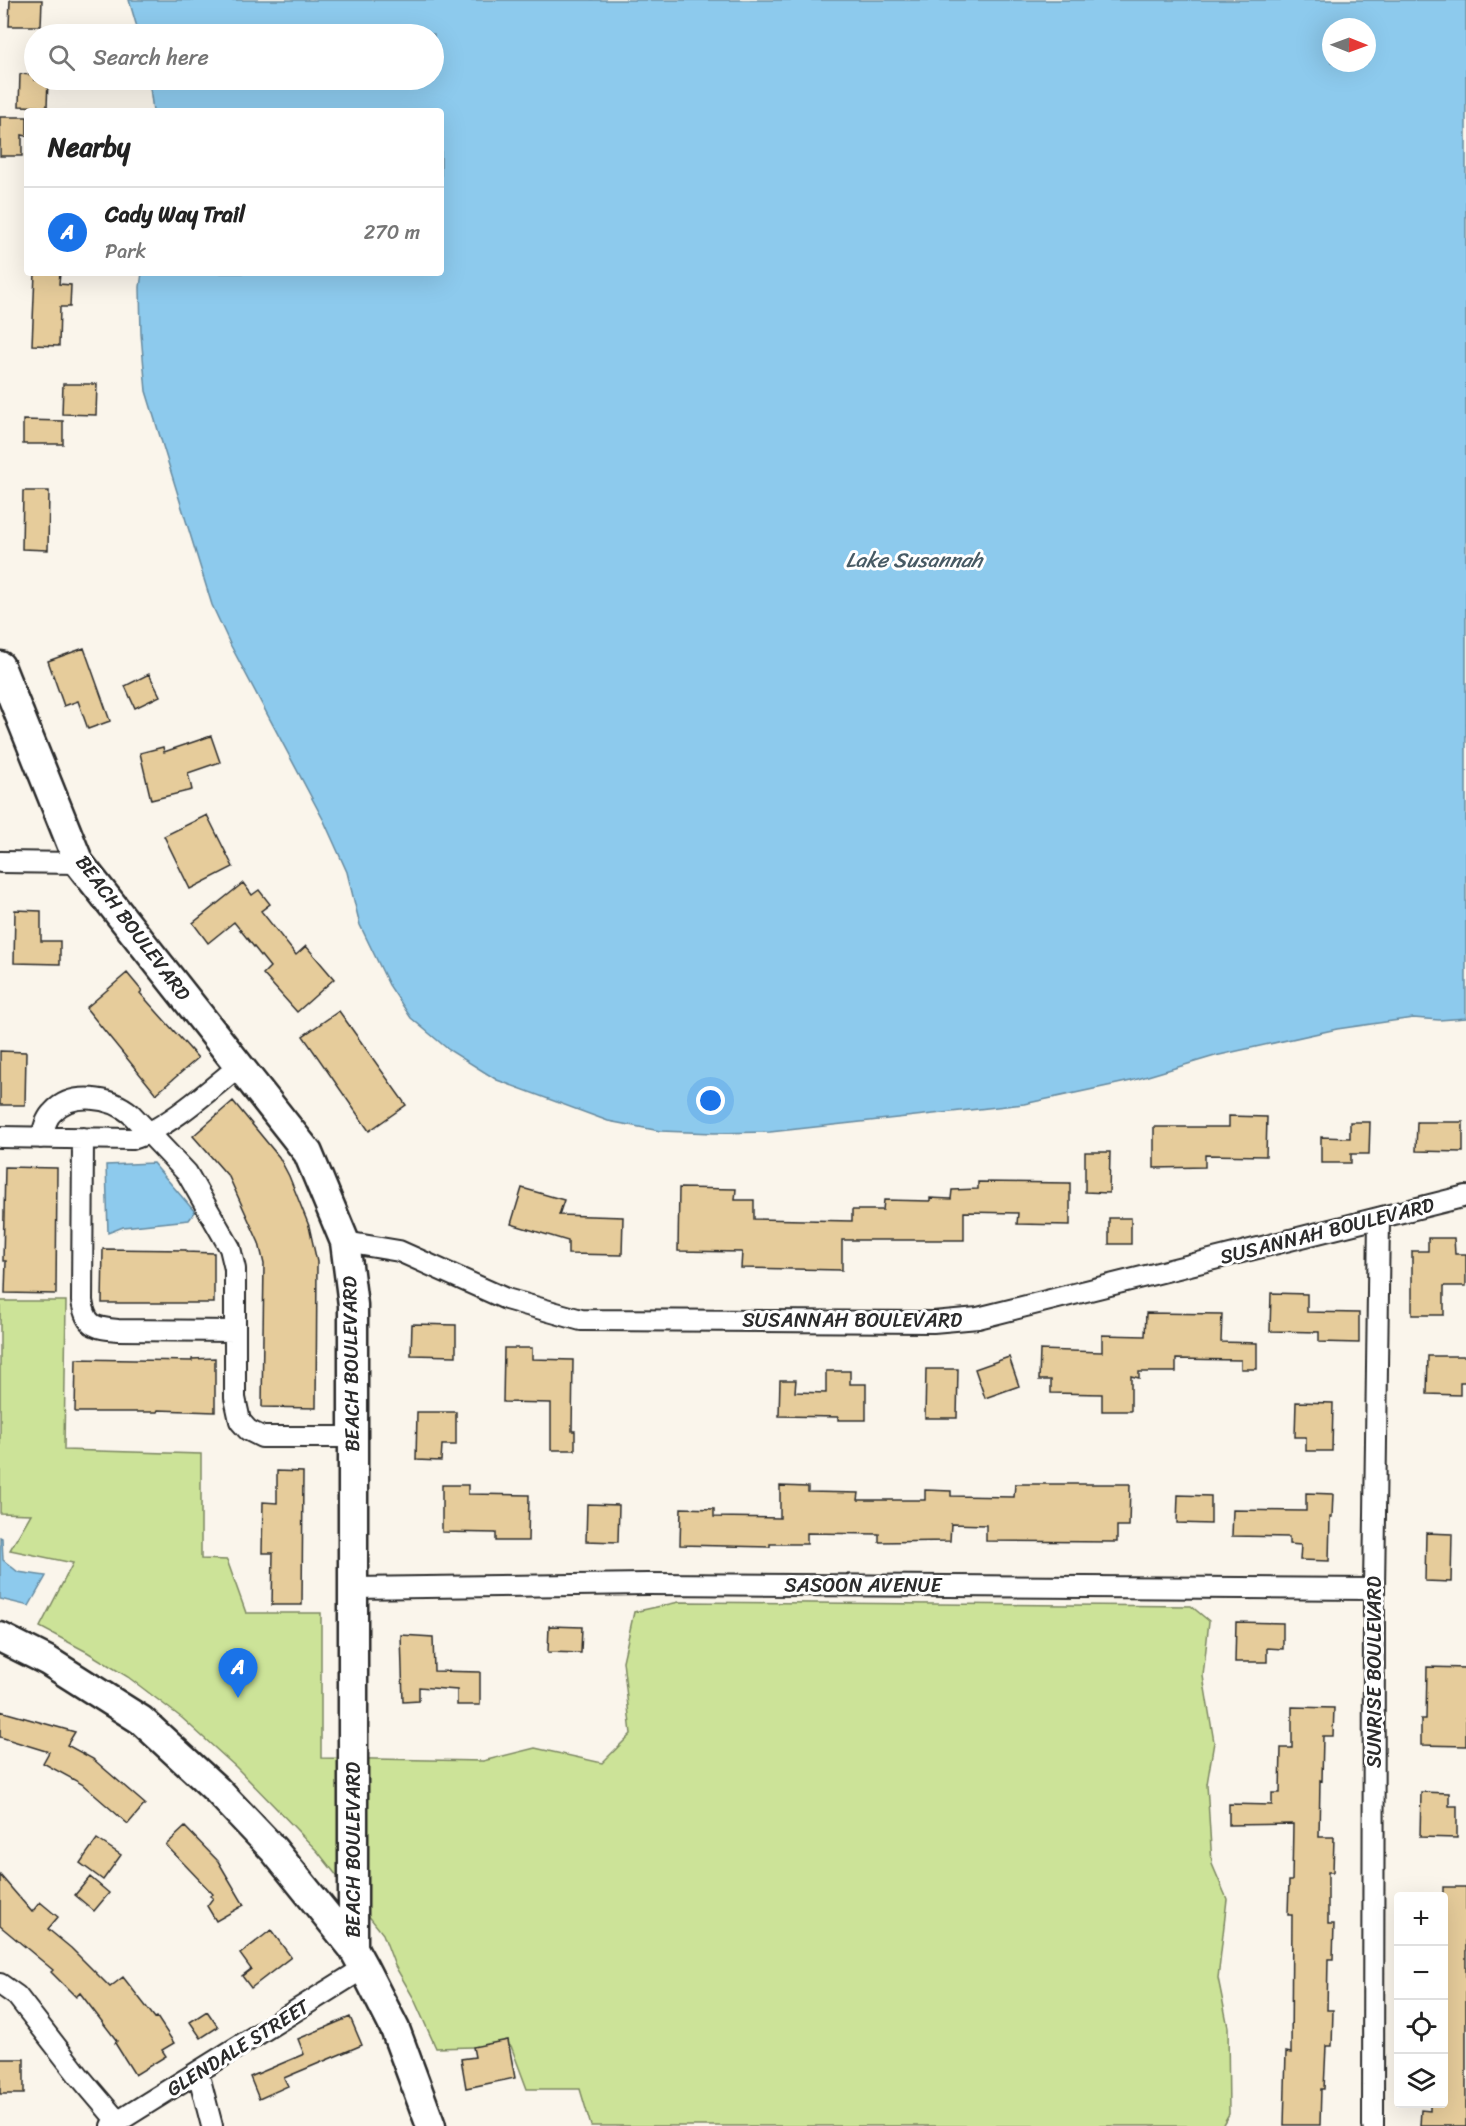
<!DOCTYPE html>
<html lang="en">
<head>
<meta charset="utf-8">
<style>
	body { margin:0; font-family:Sriracha,sans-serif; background:#f2f2f2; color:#222 }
	.controls { position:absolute; right:18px; bottom:18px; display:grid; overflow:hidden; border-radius:6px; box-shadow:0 6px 24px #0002 }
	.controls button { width:54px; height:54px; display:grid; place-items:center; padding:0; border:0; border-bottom:2px solid #e0e0e0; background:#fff; color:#222; font:30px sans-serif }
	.compass { position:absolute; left:1322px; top:18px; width:54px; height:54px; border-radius:50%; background:#fff; box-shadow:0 6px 24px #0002; rotate:91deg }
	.you { position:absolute; left:711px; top:1101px; width:21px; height:21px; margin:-15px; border:4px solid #fff; border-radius:50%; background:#1a73e8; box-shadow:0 0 0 9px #1a73e833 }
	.badge { display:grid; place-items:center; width:39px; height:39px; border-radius:50%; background:#1a73e8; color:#fff; font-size:20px; font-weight:700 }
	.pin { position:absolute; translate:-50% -50px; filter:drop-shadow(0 2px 3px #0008) }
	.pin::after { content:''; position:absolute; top:32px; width:21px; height:18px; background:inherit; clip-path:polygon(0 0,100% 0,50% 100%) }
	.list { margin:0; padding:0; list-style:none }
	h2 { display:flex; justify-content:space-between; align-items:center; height:78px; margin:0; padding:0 24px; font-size:26px }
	h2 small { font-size:20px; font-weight:400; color:#767676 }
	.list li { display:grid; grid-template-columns:39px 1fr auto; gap:18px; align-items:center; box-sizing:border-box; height:90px; padding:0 24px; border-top:2px solid #e0e0e0 }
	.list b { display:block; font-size:22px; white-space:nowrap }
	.list p { margin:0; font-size:20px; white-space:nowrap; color:#767676 }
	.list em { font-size:20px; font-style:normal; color:#767676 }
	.icon { flex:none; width:33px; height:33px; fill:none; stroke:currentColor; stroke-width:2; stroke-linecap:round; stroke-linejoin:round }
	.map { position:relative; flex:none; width:1466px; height:2126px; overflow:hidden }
	.search { position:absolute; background:#fff; box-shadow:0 6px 24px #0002; left:24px; top:24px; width:420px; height:66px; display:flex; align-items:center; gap:15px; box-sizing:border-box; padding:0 21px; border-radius:33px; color:#767676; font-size:22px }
	.panel { position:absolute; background:#fff; box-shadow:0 6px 24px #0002; left:24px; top:108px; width:420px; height:168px; border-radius:6px }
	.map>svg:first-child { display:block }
	.green { fill:#cce398; stroke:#7c8762; stroke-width:1.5 }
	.water { fill:#8dcaed; stroke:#668a9f; stroke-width:1.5; fill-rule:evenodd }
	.building { fill:#e6cc9b; stroke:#2b2b2b; stroke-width:1.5 }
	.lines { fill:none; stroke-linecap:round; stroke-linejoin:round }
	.street-casing { stroke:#2b2b2b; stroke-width:24 }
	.secondary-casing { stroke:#2b2b2b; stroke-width:33 }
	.street { stroke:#fff; stroke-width:20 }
	.secondary { stroke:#fff; stroke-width:28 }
	.labels { text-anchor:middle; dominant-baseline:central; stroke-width:6; stroke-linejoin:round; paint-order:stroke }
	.street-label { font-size:20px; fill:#2b2b2b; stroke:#fff }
	.water-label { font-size:21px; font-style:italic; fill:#485b65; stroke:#fff }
</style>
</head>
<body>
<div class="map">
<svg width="1466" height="2126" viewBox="0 0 1466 2126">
	<rect width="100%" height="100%" fill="#faf5eb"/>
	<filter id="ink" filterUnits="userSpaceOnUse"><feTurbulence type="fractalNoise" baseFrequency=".0167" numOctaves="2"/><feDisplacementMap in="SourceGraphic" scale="12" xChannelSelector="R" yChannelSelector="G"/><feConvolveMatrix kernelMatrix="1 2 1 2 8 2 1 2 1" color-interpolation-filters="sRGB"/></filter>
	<g filter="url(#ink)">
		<path class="green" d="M0,1301H66L64,1450L201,1454V1559L227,1560L246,1613H321V1758L483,1761L535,1748L602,1763L631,1734L623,1661L634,1612L679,1602L1191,1606L1209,1621L1203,1676L1214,1742L1207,1784L1212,1864L1227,1899L1218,1978L1228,2027L1229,2114L1222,2126H591L580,2089H527L511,2046L436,2048L413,1997L395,1966L383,1934L318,1852L276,1808L236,1767L182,1718L128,1677L87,1652L40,1627L73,1563L10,1550L31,1514L0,1513Z"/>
		<path class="water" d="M129,0H1466V1018L1439,1020L1413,1018L1337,1029L1215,1056L1131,1081L1024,1104L770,1132L714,1133L660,1131L608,1121L497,1080L449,1050L411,1018L389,985L360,925L347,872L324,821L231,646L212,605L146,391L141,334L140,287L142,273H441V111H153L149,80H434V34H139ZM1331,27H1367V63H1331Z
			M153,1163L195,1212L189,1220L123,1227L108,1233L106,1165Z
			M0,1537L2,1538L3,1560L18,1572L46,1576L29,1606L0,1599Z"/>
		<path class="building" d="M10,0H42L41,26H9Z
			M20,74L34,75V80H48L47,107L19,106Z
			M0,117H27V136L22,135V156H0Z
			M35,273H60L59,284L71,285L70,307H60L59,346L32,345Z
			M63,384H97L96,415L62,414Z
			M23,420L63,421V444H23Z
			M23,491H49L48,550L22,549Z
			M84,648L110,721L88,729L78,701L64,706L48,661Z
			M149,674L160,696L135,708L125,686Z
			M211,736L220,762L188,773L192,790L151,800L140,753L163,747L164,752Z
			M207,815L233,867L190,889L164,836Z
			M243,883L252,895L259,890L270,904L261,911L296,955L306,946L334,979L297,1012L263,974L270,967L234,922L208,943L193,923Z
			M15,910L41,911V941H60V964L14,963Z
			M127,973L142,991L140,993L198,1058L156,1094L86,1008Z
			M339,1011L406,1105L369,1131L303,1036Z
			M0,1051L26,1052L25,1105H0Z
			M233,1101L279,1157L289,1176L309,1226L317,1262L316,1408L262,1407L264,1264L259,1243L229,1177L193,1136Z
			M1229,1116L1267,1117L1266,1156L1205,1155V1167L1154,1168V1127H1229Z
			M1350,1122H1370L1369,1154H1351V1163H1321V1137L1350,1138Z
			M1417,1122H1463V1152L1416,1151Z
			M1085,1152H1110L1109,1193L1085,1192Z
			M5,1167L57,1168L56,1294L5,1293L6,1261H3Z
			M978,1182L1070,1183V1225L1017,1224L1018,1213L964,1212V1240H842V1270L741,1268L742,1252L678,1251L679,1188L736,1189L735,1200H754V1219L852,1221V1210H883L884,1200L930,1201V1198L951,1199L952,1190L978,1189Z
			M522,1188L564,1200L559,1215L623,1217L622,1255L568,1254V1241L511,1224Z
			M1109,1218H1131V1244H1109Z
			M1428,1238H1454L1455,1254H1466V1286H1444V1315H1412V1251H1428Z
			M103,1249L186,1250V1252L214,1253V1303H102Z
			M1271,1293L1307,1294V1312L1359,1313V1343L1319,1342V1332L1270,1331Z
			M1146,1313L1222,1314L1221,1342L1257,1343V1369H1241V1360L1176,1359V1372H1139V1378L1131,1376V1411H1102V1394L1051,1393V1380H1039L1040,1350L1102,1352V1335L1145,1336Z
			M412,1324L456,1325V1356L411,1355Z
			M504,1348H532V1359L573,1360L572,1431H575V1450H551V1403L503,1402Z
			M1428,1356H1466V1382H1460V1395L1427,1394Z
			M1009,1357L1019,1386L985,1398L975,1369Z
			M215,1358V1412L158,1410L157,1412H75L76,1359L192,1361V1359Z
			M926,1369H958L957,1418H925Z
			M826,1371H850V1384H866V1420H838V1417L779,1416L780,1380H796L795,1392L826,1393Z
			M1296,1402L1333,1403L1332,1451H1306V1437H1295Z
			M417,1412H456V1445H442L441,1461L416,1460Z
			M277,1471L303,1472L302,1605H272L273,1553H262L263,1502L277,1503Z
			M1015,1484H1130L1129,1526H1117V1542L986,1541V1525L951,1524L950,1541L879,1542V1534L807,1533V1544H770V1547L680,1545L681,1508L714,1509V1517L780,1518V1486L808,1487V1492L859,1493L858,1500H925V1490L951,1491V1496L1014,1497Z
			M442,1485H468V1494L529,1495L528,1541H496V1533L442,1532Z
			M1306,1493L1333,1494L1332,1517H1330L1329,1561L1300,1560L1301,1545L1289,1544V1537L1232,1536L1233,1510L1306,1511Z
			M1178,1495L1211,1496V1524L1177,1523Z
			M587,1504L619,1505L618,1542L586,1541Z
			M1426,1533L1452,1534L1451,1582L1425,1581Z
			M1236,1622L1283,1623V1649L1267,1648V1662H1235Z
			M549,1626L582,1627L581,1653L548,1652Z
			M401,1635L433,1637L434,1671L480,1672V1705H457V1690L419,1687V1701L403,1702Z
			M1427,1667L1466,1668V1746L1421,1745V1719H1426Z
			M1292,1707L1334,1708L1333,1736H1323L1322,1781L1320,1780L1319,1837H1334L1333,1872H1328V1924H1334L1333,1959H1328L1327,2010H1333L1332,2046H1326L1324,2089H1321L1320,2125H1284L1286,2052L1291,2053L1292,1915H1288L1289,1881H1292L1293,1824L1229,1825V1804L1272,1805V1793H1280L1281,1748H1292Z
			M0,1711L75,1732L67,1745L93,1759L145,1804L128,1824L82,1784L43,1763L49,1752L0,1737Z
			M1421,1792L1449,1793V1806H1457V1838L1420,1837Z
			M185,1827L218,1861L244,1905L216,1921L207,1906L213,1898L210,1896L213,1894L166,1845Z
			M97,1839L121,1855L103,1880L80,1863Z
			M0,1875L32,1912L40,1902L58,1917L48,1929L71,1948L110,1987L123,1977L155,2018L157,2017L174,2043L162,2050L166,2056L135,2075L115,2043L117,2041L80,1993L76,1997L51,1972L53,1970L0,1926Z
			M90,1877L109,1893L94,1911L75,1895Z
			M1443,1887H1466V2126H1420L1421,2110L1430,2111V2103H1443Z
			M271,1930L291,1957L251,1988L242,1976L251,1969L240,1954Z
			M207,2011L218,2027L201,2038L190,2022Z
			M350,2017L362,2045L284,2078L288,2086L259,2099L250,2077L304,2054L298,2039Z
			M508,2040L515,2078L466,2088L461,2059L475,2057L473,2047Z
			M0,2059H24V2094H0Z"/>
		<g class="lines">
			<defs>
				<path id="street" d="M0,862L79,863
					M0,1137L132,1139C164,1131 212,1088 239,1066
					M41,1138C44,1129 46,1118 53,1112C72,1091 111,1097 131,1114L187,1173L230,1248L235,1269V1398L240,1421L248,1430L262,1437H353
					M83,1138L82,1301C86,1326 94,1328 118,1330L235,1331
					M345,1242L399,1251L506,1299L581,1320L933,1322L978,1318L1466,1196
					M353,1588L648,1584L1374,1589
					M0,1984L17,1996L79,2076L119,2123
					M198,2072L212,2126
					M111,2126L364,1968
					M1373,2126L1374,1589L1379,1218"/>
				<path id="secondary" d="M0,666L79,863L308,1153L345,1242L353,1305V1948
					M0,1637L48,1661L141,1720L217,1790L273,1849L353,1948L364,1968L395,2029L431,2126"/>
			</defs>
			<use href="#street" class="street-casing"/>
			<use href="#secondary" class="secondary-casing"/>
			<use href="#street" class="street"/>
			<use href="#secondary" class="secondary"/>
		</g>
	</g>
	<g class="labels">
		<g class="street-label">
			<text transform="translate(133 928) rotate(53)">BEACH BOULEVARD</text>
			<text transform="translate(1327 1231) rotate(-14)">SUSANNAH BOULEVARD</text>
			<text x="852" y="1320">SUSANNAH BOULEVARD</text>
			<text transform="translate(351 1364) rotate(-91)">BEACH BOULEVARD</text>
			<text x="863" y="1585">SASOON AVENUE</text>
			<text transform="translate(1374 1672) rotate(-90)">SUNRISE BOULEVARD</text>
			<text transform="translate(353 1850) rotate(-90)">BEACH BOULEVARD</text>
			<text transform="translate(238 2048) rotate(-32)">GLENDALE STREET</text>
		</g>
		<g class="water-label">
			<text x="914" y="560">Lake Susannah</text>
		</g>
	</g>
</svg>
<div class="controls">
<button>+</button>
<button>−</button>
<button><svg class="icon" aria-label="locate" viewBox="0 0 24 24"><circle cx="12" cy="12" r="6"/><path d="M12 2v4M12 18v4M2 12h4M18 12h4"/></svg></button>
<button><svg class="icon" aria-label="layers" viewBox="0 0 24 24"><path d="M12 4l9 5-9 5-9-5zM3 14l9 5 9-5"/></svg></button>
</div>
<svg class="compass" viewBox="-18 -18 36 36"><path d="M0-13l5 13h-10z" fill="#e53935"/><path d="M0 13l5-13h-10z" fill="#767676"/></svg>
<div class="you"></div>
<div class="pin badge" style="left:238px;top:1698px">A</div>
<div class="search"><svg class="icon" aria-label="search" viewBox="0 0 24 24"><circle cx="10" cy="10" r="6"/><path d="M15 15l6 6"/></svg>Search here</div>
<section class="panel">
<h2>Nearby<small></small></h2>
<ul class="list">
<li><span class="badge">A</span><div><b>Cady Way Trail</b><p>Park</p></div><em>270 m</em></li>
</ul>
</section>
</div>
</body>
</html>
